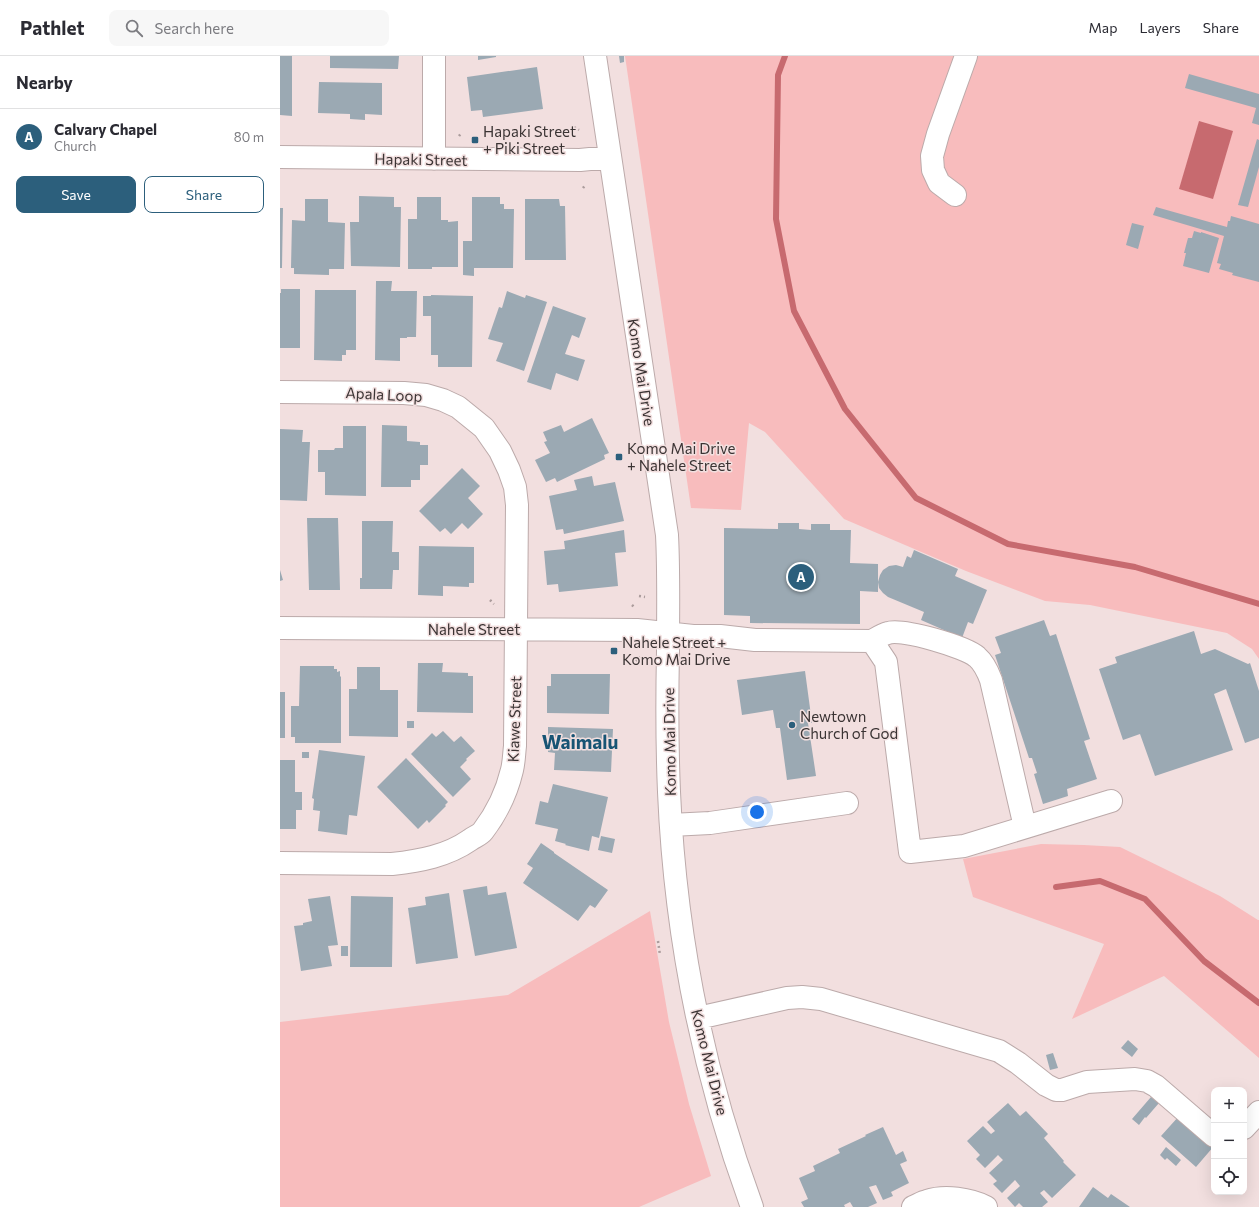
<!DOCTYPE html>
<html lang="en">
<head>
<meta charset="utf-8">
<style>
	body { margin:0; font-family:Commissioner,sans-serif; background:#f7f7f7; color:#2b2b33 }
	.controls { position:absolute; right:12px; bottom:12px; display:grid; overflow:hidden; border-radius:8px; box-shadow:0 4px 16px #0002 }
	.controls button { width:36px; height:36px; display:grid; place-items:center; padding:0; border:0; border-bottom:1px solid #e1e1e2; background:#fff; color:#2b2b33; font:20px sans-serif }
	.you { position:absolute; left:477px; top:756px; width:14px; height:14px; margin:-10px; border:3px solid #fff; border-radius:50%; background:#1a73e8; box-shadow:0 0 0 6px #1a73e833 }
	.badge { display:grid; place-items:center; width:26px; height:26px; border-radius:50%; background:#2c5f7c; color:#fff; font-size:13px; font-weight:700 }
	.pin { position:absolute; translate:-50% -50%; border:2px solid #fff; box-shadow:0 1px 4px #0006 }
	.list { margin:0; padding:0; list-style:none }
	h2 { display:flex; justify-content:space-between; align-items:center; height:52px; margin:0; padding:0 16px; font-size:17px }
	h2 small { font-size:13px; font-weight:400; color:#7c7c81 }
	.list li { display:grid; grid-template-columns:26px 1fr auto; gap:12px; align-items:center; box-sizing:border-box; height:56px; padding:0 16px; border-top:1px solid #e1e1e2 }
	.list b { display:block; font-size:15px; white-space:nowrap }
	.list p { margin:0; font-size:13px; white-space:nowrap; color:#7c7c81 }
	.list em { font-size:13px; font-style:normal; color:#7c7c81 }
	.actions { display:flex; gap:8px; padding:12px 16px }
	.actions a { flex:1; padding:9px 0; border:1px solid #2c5f7c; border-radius:8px; text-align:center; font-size:14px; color:#2c5f7c }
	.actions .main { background:#2c5f7c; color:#fff }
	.icon { flex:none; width:22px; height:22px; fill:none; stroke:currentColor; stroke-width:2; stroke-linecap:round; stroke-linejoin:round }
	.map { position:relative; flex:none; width:979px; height:1151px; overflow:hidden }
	header { display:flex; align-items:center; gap:24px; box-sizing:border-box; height:56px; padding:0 20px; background:#fff; border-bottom:1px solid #e1e1e2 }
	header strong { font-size:19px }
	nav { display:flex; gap:22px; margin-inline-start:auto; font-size:14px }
	.search { width:280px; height:36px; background:#f7f7f7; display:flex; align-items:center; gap:10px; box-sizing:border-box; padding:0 14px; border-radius:8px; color:#7c7c81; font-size:15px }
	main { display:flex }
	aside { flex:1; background:#fff }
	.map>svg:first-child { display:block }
	.green { fill:#f8bcbd }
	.water { fill:#c76a6f }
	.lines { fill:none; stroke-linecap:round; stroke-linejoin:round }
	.stream { stroke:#c76a6f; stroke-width:6 }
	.building { fill:#9ba9b3 }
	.minor-casing { stroke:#bcaaaa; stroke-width:24 }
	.path { stroke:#ab9c9c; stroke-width:2.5; stroke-dasharray:2 3; stroke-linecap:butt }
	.minor { stroke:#fff; stroke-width:22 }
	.poi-dot { fill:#2c5f7c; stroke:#f2dfdf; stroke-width:1.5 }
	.labels { text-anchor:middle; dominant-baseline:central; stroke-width:3; stroke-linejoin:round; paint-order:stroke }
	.poi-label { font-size:15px; fill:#3b3434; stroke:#f2dfdf; text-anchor:start }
	.street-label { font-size:15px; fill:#3b3434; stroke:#f2dfdf }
	.district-label { font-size:19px; font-weight:bold; fill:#175474; stroke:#f2dfdf }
</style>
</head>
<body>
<header>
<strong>Pathlet</strong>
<div class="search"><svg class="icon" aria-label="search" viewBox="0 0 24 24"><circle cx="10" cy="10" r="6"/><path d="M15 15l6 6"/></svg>Search here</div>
<nav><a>Map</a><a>Layers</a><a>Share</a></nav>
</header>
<main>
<aside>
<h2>Nearby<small></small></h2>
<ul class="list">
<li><span class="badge">A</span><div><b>Calvary Chapel</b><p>Church</p></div><em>80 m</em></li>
</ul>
<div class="actions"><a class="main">Save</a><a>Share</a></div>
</aside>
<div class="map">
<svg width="979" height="1151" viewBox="0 0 979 1151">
	<rect width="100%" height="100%" fill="#f2dfdf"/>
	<path class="green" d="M345,0H979V603L972,593L947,577L810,549L765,545L686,515L564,463L485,376L469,367L461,454L411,452Z
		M761,788L804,789L840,791L940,840L978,864H979V1002L884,920L792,963L824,888L693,841L683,803Z
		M370,855L389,966L409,1048L431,1120L359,1151H0V966L228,939Z"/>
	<path class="water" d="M919,65L953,75L933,143L899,133Z"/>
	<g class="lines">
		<path class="stream" d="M505,0L498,19L496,163L514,255L565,353L636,442L728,488L855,511L979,548
			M776,831L820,825L865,843L924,905L979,947"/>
	</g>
	<path class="building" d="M0,0H12V60L0,59Z
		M50,0H119L118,13L50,12Z
		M198,0H216V1L198,4Z
		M339,0H344V6L340,7Z
		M257,11L263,53L203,61L202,54L191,55L187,21Z
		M909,18L979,38V69L972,67L976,52L905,32Z
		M39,26L102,27V59L85,58V64L70,63V58L38,57Z
		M977,83L979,84V111L968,151L958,149Z
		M79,140L114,141V151H121L120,211L71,210L70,166H79Z
		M137,141H161V164H168V166L178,165V211H152V213H128V163H137Z
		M192,141H220V148H224V153H234L233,212H194V220L183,219V185H192Z
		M25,143H48V166L65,167L64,213H49V219L14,218V212H11L12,164L25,165Z
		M245,143H279L280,150H285L286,204H245Z
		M876,151L947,171L948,165H950L951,160L979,168V226L952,219L953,217L939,213L941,208L937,207L944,180L873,159Z
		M0,152H3L2,212H0Z
		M852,167L864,170L858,193L846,189Z
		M914,175L921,177V176L939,182L929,217L903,210L906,197H904L908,182H912Z
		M96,225H112L111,235H137L136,281H127V282H120V305L95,304Z
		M1,233H20V292H0V237H1Z
		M35,234H76V294H66V299H62V305L34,304Z
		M227,235L245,242L246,239L267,246L244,315L216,305L223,287L208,283L219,251L222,252Z
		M151,239L193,240L192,311H158V299H151V260H143V240H151Z
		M273,250L306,262L299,282L292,279L285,298L305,304L298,325L276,317L271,334L247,326Z
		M312,362L329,397L324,399L325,403L277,426L275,422L266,426L255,404L270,397L264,386L267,385L263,376L281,369L284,376Z
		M102,369L127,370V385L140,386V389H148V409H140V424H131V431H101Z
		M63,370H86V440L45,439V416H38V394H54L55,392H63Z
		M0,373L23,374L22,386H30L27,445L0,444Z
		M182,412L200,430L188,442L203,458L188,473L182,467L171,478L165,472L160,476L139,455Z
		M312,420L314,430L335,426L344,465L284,478L283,473L276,474L269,440L297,434L294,424Z
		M27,462H58L60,534H29Z
		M82,465H113L112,496H119V514H113L112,533H80V522H82Z
		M498,467H519V473L531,474V468H550V474H571L570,507L598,508V536L580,535V568L470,567V560L444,559V472L498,473Z
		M344,474L346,496L335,497L338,530L279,536L278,528L267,529L264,495L285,493L284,485Z
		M139,490L194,491V527H189V531L163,530V540L138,539Z
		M634,494L678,513L675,520L707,534L693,568L688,566L682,582L641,564L644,556L608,541L603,537L599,532L598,526L600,519L603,514L609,510L616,509L623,511L627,500L631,502Z
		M0,514L3,524L0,525Z
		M764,564L770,580L776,578L810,683L804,685L817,723L787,733L788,740L763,748L754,718L757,717L752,702H749L715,599L721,597L715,581Z
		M914,575L921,598L935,593L968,608L970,607L979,635V682L965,687L946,633L934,638L953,694L875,720L860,678L843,684L819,613L837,607L835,601Z
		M138,607H163L162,616L188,617V620H193V657L137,656Z
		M20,610H54V613H57V616L60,615V621L61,620V687H15V681H11V650H19Z
		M77,611H100V634H118V681L69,680V633H77Z
		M525,615L532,667H528L536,720L507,724L500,672H496L493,654L462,659L457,624Z
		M271,618H330L329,658L267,657V630H271Z
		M0,636H5V682H0Z
		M127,665H134V672H127Z
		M268,671L333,673L331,716L274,714L275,697L268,696Z
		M163,675L174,686L181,680L195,695L186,703L187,704L180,711L191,723L173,741L131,698L152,677L156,681Z
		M39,694L85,700L77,760L69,759L67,779L38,775L40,755L33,754L34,743L32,742Z
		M22,696H29V702H22Z
		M126,702L168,746L165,749L166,750L149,767L147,764L138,773L97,731Z
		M0,704H15V736H22V754H16V773H0Z
		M273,728L328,741L319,782L312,780L309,795L285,789L286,788L275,785L278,773L255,768L260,745L268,747Z
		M321,780L335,783L332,797L318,794Z
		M261,787L274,796V797L328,834L315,852L310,849L298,865L243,827L253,812L247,808Z
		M207,830L208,839L226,836L237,892L195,900L183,834Z
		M169,837L178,902L136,908L128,852L146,849L145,841Z
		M50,840L58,889L48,890L52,910L21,915L14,870L23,869V867L32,865L28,843Z
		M71,840L113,841L112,911H70Z
		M61,890H68V900H61Z
		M848,984L858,993L852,1001L841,992Z
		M773,997L778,1012L770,1014L766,999Z
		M871,1041L879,1047L866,1062L865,1061L859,1069L852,1063Z
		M728,1047L740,1060L746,1055L768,1078L764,1082L784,1105L783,1106L796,1119L772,1142L764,1134L760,1137L768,1146L762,1151H743L739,1147L735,1151L727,1142L740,1130L735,1124L722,1137L713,1128L717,1125L709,1117L723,1104L718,1099L705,1112L696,1103L700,1099L687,1085L703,1070L711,1078L715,1075L707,1066Z
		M899,1060L934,1090L916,1111L881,1080Z
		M603,1071L616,1099L623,1095L627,1105L620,1108L629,1127L611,1136L613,1140L603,1144L596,1129L589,1131L597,1147L588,1151H573L570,1146L564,1149L565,1151H524L521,1146L528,1143L519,1122L535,1115L533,1110L560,1097L558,1093L586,1080L585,1079Z
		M886,1091L901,1104L896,1110L887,1102L885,1104L880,1099Z
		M813,1131L828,1142L831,1138L850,1151H799Z"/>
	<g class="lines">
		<defs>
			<path id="minor" d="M154,0V103
				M315,0L387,479C389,518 388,556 388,595C387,642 387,689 389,736C395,877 423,1018 472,1151
				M0,101L300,104L330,101
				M675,139L659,127L653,114L652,100L658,78L686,0
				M0,336L124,337L146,339L163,344L178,351L204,372L220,395L229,414L235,431L237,449L235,690C234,698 234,706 232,714C227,735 216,758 203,775C200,779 194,781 190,784C167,800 140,805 112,808L0,807
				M0,572L357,574L413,580H440L475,584L592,585C597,582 603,578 608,577C622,572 686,591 697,601C704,607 708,616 711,624L745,771
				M592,585L606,606L630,796L684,790L831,745
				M391,769L430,767L567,747
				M418,962L507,942L522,941L541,943L719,995L738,1007L766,1029L776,1034H782L807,1026L855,1023L867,1025L876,1030L934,1080
				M964,1072L979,1056
				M633,1151C638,1149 642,1146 647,1145C665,1139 690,1143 706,1151"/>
		</defs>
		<use href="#minor" class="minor-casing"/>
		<path class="path" d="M294,71L299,74
			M179,80L182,76
			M303,132L306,128
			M359,540L365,541
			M210,544L214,548
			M352,549L355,552
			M356,605L360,601
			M378,885L380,899"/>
		<use href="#minor" class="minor"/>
	</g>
	<g class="poi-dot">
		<rect x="191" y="80" width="8" height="8" rx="2"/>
		<rect x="335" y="397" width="8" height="8" rx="2"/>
		<rect x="330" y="591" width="8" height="8" rx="2"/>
		<circle cx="512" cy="669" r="4"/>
	</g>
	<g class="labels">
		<g class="poi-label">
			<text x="203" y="75">Hapaki Street<tspan x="203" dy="17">+ Piki Street</tspan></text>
			<text x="347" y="392">Komo Mai Drive<tspan x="347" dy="17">+ Nahele Street</tspan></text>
			<text x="342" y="586">Nahele Street +<tspan x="342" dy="17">Komo Mai Drive</tspan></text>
			<text x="520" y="660">Newtown<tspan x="520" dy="17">Church of God</tspan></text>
		</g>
		<g class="street-label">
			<text transform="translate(141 103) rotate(1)">Hapaki Street</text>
			<text transform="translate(362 316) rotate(81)">Komo Mai Drive</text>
			<text transform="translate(104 338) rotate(3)">Apala Loop</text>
			<text x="194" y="573">Nahele Street</text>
			<text transform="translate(234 663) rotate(-88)">Kiawe Street</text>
			<text transform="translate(389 686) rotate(-91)">Komo Mai Drive</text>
			<text transform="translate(430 1006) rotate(76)">Komo Mai Drive</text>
		</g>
		<g class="district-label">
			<text x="300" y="685">Waimalu</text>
		</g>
	</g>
</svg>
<div class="controls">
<button>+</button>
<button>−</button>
<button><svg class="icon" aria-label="locate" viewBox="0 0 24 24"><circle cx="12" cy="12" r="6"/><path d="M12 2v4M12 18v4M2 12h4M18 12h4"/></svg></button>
</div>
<div class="you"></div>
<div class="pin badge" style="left:521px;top:521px">A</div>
</div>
</main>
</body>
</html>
